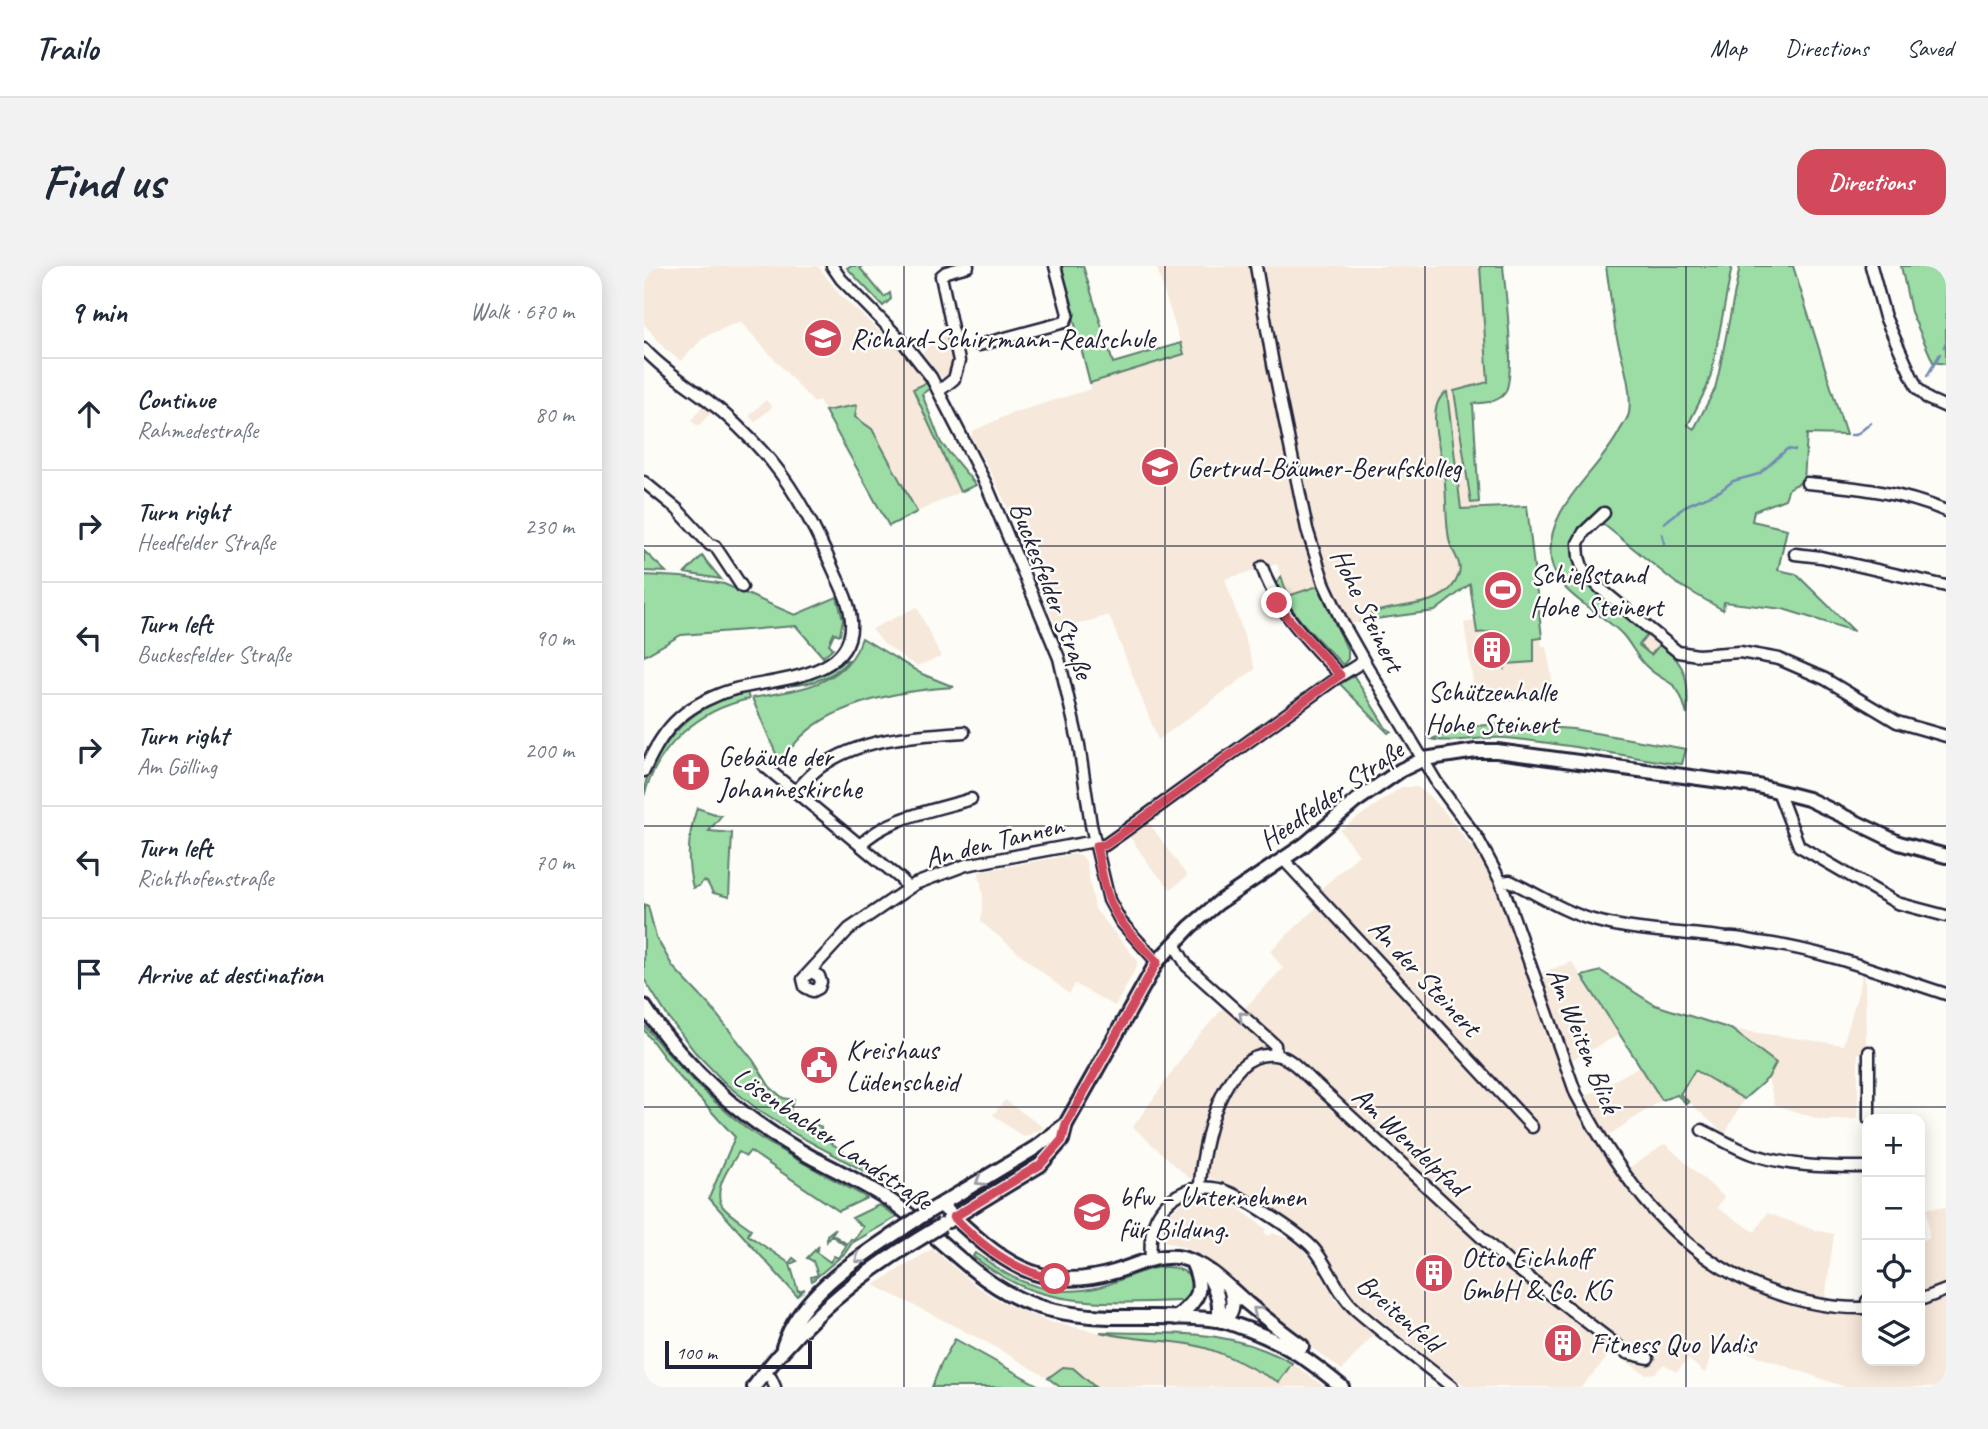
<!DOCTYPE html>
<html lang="en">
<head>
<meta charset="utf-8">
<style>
	body { margin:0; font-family:Caveat,sans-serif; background:#f2f2f3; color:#1f2937 }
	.controls { position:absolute; right:21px; bottom:21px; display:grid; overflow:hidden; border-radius:14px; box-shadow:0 4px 18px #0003 }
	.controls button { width:63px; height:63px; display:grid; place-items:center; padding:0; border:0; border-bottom:2px solid #e0e1e3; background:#fff; color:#1f2937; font:35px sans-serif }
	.scale { position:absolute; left:21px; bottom:18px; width:147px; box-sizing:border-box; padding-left:7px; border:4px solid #22223b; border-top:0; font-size:19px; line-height:24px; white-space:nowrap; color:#22223b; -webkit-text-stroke:5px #fdfcf7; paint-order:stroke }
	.stop { position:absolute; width:21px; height:21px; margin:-16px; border:5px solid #d1495b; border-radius:50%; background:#fff }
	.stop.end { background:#d1495b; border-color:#fff; box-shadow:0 2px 7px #0008 }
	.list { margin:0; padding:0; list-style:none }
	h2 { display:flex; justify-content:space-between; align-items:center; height:91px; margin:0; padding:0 28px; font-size:30px }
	h2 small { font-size:23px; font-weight:400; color:#747a83 }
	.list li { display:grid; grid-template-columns:46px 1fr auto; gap:21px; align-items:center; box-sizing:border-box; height:112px; padding:0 28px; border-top:2px solid #e0e1e3 }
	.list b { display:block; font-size:26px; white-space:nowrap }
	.list p { margin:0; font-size:23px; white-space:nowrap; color:#747a83 }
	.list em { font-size:23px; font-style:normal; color:#747a83 }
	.icon { flex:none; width:38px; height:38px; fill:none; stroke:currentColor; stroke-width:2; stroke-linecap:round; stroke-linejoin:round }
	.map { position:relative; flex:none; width:1302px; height:1121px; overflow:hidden; border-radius:21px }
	header { display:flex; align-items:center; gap:42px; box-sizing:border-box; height:98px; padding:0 35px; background:#fff; border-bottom:2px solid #e0e1e3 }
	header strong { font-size:33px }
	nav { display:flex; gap:38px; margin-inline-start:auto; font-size:24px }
	.intro { display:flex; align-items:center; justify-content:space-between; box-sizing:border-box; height:168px; padding:0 42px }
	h1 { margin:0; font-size:49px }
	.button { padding:18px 32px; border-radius:21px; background:#d1495b; color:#fff; font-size:24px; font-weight:700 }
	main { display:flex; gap:42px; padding:0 42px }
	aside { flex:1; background:#fff; border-radius:21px; box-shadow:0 4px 18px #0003 }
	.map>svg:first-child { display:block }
	.built { fill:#f6e8da }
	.green { fill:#9cdca5; stroke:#5f7f70; stroke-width:2 }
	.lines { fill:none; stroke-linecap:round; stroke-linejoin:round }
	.stream { stroke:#708cb1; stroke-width:2.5 }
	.minor-casing { stroke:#22223b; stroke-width:15 }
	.major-casing { stroke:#22223b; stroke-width:18 }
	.minor { stroke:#fdfcf7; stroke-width:10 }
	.major { stroke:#fdfcf7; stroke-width:12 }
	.major-bridge-casing { stroke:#22223b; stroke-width:18; stroke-linecap:butt }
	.major-bridge { stroke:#fdfcf7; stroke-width:12 }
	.oneway { stroke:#9a9aa2 }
	.route { stroke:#d1495b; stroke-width:9 }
	.grid { fill:none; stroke:#22223b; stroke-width:2; stroke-opacity:0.55 }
	.labels { text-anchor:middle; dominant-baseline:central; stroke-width:5; stroke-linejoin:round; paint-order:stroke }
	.poi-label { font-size:28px; fill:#22223b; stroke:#fdfcf7; text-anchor:start }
	.street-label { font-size:28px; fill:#22223b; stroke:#fdfcf7 }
</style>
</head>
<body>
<header>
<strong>Trailo</strong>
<nav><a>Map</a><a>Directions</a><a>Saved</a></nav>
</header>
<div class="intro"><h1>Find us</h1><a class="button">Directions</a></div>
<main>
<aside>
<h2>9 min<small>Walk · 670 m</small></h2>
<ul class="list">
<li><svg class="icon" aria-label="ahead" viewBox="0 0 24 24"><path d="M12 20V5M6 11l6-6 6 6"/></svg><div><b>Continue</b><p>Rahmedestraße</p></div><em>80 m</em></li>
<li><svg class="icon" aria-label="right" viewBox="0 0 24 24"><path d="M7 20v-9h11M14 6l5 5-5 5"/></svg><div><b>Turn right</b><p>Heedfelder Straße</p></div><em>230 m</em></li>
<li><svg class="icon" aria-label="left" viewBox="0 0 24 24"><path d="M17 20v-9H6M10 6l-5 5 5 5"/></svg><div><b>Turn left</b><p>Buckesfelder Straße</p></div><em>90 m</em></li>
<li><svg class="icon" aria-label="right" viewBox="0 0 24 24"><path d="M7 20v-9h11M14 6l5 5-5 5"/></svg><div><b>Turn right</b><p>Am Gölling</p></div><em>200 m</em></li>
<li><svg class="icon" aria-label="left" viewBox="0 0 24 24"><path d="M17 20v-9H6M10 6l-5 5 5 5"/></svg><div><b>Turn left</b><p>Richthofenstraße</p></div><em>70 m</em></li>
<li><svg class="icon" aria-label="arrive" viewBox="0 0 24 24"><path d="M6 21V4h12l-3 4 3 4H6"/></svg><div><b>Arrive at destination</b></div></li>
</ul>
</aside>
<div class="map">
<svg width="1302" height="1121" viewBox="0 0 1302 1121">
	<rect width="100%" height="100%" fill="#fdfcf7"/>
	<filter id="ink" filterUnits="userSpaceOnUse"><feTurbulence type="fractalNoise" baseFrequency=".0143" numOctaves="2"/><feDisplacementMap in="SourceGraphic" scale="14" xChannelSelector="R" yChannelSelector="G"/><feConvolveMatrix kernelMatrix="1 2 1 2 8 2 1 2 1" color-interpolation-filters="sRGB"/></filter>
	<g filter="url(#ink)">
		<path class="built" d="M0,0H174L196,29L258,86L282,117L269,123L316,226L273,246L228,163L211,151L213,139L181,145L175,134L170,137L96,55L60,71L37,95L21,83L0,58Z
			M512,0H859L864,56L865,112L861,128L851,135L829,138L834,229L836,242L883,240L898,380H902L911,428L867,436H851L838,435L831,429L820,357L832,355L826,318L791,345L691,360L674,320L644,330L633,298L581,313L611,403L514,474L465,349L414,364L402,337L405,336L404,332L410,328L406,320L400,323L375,267L376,266L375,263H373L349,210L327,171L329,165L366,148L447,123L446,117L540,88Z
			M307,67L312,88L309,106L300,114L278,87L293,73Z
			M122,134L128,141L111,156L105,150Z
			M59,139L68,146L54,160L47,155Z
			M273,341L297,391L272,400L239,377L228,363Z
			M1005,367L1017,377L1007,389L995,379Z
			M758,521H773L782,527L799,544L836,592L854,626L913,795L935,845L964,896L990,934L1039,981L1074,1006L1118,1029L1171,1044L1223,1048V1095H1276V974L1285,973L1283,942L1302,941V1121H1201L1082,1079L1072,1073L1061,1107L1044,1093L1032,1106L1020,1098L1011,1107L1001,1108L968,1086L937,1121H821L715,1037L699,1018L680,985L661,965L591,921L567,912H545L489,861L550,775L582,739L594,749L639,702L626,685L684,631L677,623L715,589L696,564Z
			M505,557L543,610L527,623L509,604L486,571Z
			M431,588L438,590L442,596L451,643L493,694V700L471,740L431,718L425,728L337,656L339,630L335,606Z
			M928,696L975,769L927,794L896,707Z
			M1215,706L1221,708L1222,786L1214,787V853L1178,854L1131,839L1124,812L1132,797L1087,763L1199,779L1217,717V708Z
			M996,800L1018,834L963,870L942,830Z
			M1051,803L1100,833L1081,868L1036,828Z
			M361,834L400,862L380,871L371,865L349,849Z
			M1021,878L1080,931L1073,942L1111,966L1123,947L1170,964L1190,968L1181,1033L1125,1017L1091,1001L1050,973L1021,948L984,903Z
			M560,930L575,932L589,938L622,963L620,967L626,970L628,967L645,973L657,981L671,998L693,1036L730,1068L698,1104L641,1062L562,993L545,983L520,975L516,963L524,948L543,934Z
			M288,983L332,1020L352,1033L385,1048L406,1056L458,1067L545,1078L571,1085L635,1116L648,1097L681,1121H451L429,1102L419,1101L404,1112L346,1078L230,1019Z"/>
		<path class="green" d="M206,0H218L216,2L240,31L246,27L247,33L239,40L203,2Z
			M416,0H439L469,97L537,77L540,88L446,117Z
			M836,0H859C861,22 873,113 860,128C853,137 840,136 829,138L835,236L827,237L810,125L844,116Z
			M962,0H1088L1068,105L1063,121L1044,159L1050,163L1071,123L1075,106L1096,0H1149L1202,169L1163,168L1160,215L1145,222L1141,233L1110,245L1108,255L1143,263L1134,304L1152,308L1210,365L1139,343L1080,336L1079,344L1032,317L953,253H949L931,292L1005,367L995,379L1007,389L1017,377C1044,401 1045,415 1043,449C1032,407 1025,423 1001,399C992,390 987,378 979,369C957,345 912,329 907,294C900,241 954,207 975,166C978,160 984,153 985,147C989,120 976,89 971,63C968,42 965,21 962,0Z
			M1257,0H1302V98L1289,96L1267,46Z
			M282,117L286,122L278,128L297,177L332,219L316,226L269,123Z
			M803,126L817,243L883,240L898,372L890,373V396L863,398L861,402L856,365L833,367L826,318L791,345L717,355C740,331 801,351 815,308C819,296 806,284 805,273C801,251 803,229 800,208C798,190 791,172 791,154C791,144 793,131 803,126Z
			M213,139L211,151L228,163L273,246L245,260L181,145Z
			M0,285L22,306L0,305Z
			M58,290L77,313L41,307Z
			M0,309L37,311L80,318L151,349L193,331L199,353L196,369L190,367L185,378L189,382L179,391L152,360L37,369L0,390Z
			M637,310L644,330L674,320L704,385V393L699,399C675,374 647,350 633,317Z
			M218,372L278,408L310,421C262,424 194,435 158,470C148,480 139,492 130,503L126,499L133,490L108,432C151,424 202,421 218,372Z
			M205,394C183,418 158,419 128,421L172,410L194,395Z
			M710,410L742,462L747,465L744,467L696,418Z
			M103,426L105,433C54,444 14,480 0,530C0,515 5,506 12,493C35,454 59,438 103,426Z
			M859,458L929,463L1042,483L1038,498L1026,497C972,489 916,476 861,472C841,470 803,478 787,473L829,460Z
			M53,542L77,550L65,565L88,567L85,631L69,627L63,616L59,615L55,620L49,622C42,595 44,568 53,542Z
			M0,638L4,640L12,671L29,701L65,739L109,794L126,821L139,832L150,834L146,843C150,862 165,853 177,861V870L245,917L244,918L153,869L117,846L83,819L51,786L24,751L0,713Z
			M957,705L1011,739L1087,763L1132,797L1124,812L1100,833L1051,804L1036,828L1045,836L1043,838L1033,829L1018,834L938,710Z
			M0,759C33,801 72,841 115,871C150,894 187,911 223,932L195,945L106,885L102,890L95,886C86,900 66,926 80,942C87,950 98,956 107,963L104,969L145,997L149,992L153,995L146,998L154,1025L161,1023L153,1030L65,932L91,871L32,807L0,764Z
			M235,939L253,951L208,977L201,987L168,1015L167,1011L174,1009L169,995L163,992L175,980L172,986L186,996L190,990L194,992L202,980L187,969L183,975V969L192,962L188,968L203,978L207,973L210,974L219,961L208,952Z
			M331,987C339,991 347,998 353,1002C372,1014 395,1024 418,1025C431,1025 444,1024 456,1021C483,1014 518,989 544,1008C550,1017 548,1029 538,1035C491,1037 427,1040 382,1022C364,1015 347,1004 331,992L329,990Z
			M456,1066C529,1069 580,1060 648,1097L635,1116C606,1102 576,1083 544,1078C515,1073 485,1074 456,1066Z
			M311,1073L397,1121H288L297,1098Z
			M419,1101L429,1102L451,1121H416L404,1112Z"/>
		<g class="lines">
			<path class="stream" d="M1300,81L1302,76
				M1283,110L1296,88
				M1207,169H1212L1227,157
				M1020,257L1043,239L1076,225L1089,215L1115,208L1143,183L1151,184
				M1018,268L1020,277"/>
			<defs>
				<path id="minor" d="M188,0L197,13L260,77L287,111L342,218L415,392L435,479L447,559L465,634L477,656L513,696
					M612,0L629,98L663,263L680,317L699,358L720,395L793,517L834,573L857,616L932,828C976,912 1032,989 1123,1024C1155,1036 1189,1043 1223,1042V1035
					M1227,0L1241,51L1273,122L1284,133L1302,141
					M335,79L421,56L424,48L411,0
					M0,83C18,103 41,117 62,133C86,151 107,172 127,195C154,228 173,266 190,305C197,321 206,337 207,355C211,413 129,413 91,423C72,428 49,439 35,452C20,465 8,487 0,505
					M295,125L310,113L315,95L297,10L302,6L324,0
					M0,216L33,243L66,279L71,280L98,321
					M1163,217C1211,221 1257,226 1302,245
					M960,247L940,266L934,277L935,291L939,304L957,323L1034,386L1054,389L1096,386L1135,393L1181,413L1253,456L1302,470
					M1151,288L1177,291L1302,320
					M618,301C633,345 665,376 696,409
					M119,499L258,614L263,623
					M152,525C159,517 166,509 175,502C215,472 272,469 320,466
					M1134,525L1155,580L1253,637L1302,650
					M216,579C243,551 292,544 327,533
					M452,580L461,579L478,567L691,413L720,395
					M639,593L888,861
					M857,616L866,615C893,628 920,646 949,654C992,666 1039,666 1083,672C1094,671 1103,674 1115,676C1180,684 1240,708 1302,728
					M530,678L543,700L631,779L632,789
					M167,706L175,710L177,716L175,722L169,725L161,721L159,713L205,663L271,618L322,599L451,575
					M1225,786V853
					M1058,864C1075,872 1091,882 1108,888C1146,901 1184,901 1223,901
					M556,921C557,882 579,776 635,790C646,792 654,802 662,809L863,995L983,1087L1004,1092
					M507,993C505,967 509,944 534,929C547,922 561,920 575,923C596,928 656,967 670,983C686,1002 693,1027 712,1044C743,1071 776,1095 808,1121
					M1276,1034L1302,1024
					M120,1107L127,1112L131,1121"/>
				<path id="major" d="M0,740C41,803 101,855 167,891C194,905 221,918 247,935C297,970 333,1020 393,1040C451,1059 513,1046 573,1054C583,1055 593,1060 603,1063C643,1078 665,1094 698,1121
					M297,939C351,989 391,1030 470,1006C492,999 515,987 538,992C565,999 583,1020 603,1037C621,1052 639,1067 658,1080
					M284,946L391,882L422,858L513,696L546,661L574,637L660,579L712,535L757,504L780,493L832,485H853L1114,520L1164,533L1255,577L1302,590
					M304,955L396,899L418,874L422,858
					M562,1005C571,1022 578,1035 574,1054
					M532,1052C555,1033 561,1024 548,996
					M577,1055C591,1048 590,1034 586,1022
					M139,1081C157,1026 216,991 261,961
					M110,1121C154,1059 210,1012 275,973"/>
			</defs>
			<use href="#minor" class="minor-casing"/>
			<use href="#major" class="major-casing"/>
			<use href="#minor" class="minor"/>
			<use href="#major" class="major"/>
			<defs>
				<path id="major-bridge" d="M261,961L284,946
					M275,973L298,959"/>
			</defs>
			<use href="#major-bridge" class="major-bridge-casing"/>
			<use href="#major-bridge" class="major-bridge"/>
		</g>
		<defs><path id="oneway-chevron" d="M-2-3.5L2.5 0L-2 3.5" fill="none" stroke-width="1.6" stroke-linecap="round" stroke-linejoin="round" transform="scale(1.75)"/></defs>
		<g class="oneway">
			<use href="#oneway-chevron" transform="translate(599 750) rotate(-137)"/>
			<use href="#oneway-chevron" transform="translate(336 915) rotate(148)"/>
			<use href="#oneway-chevron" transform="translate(215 993) rotate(143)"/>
			<use href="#oneway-chevron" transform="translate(613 1045) rotate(-140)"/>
		</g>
	</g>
	<g class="lines" filter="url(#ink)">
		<path class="route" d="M411,1013C372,1006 337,980 310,951L396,899L418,874L422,858L513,696C497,679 478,662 468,640C459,622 457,600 452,580L461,579L494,556L696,409L643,351L633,337"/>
	</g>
	<path class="grid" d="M260,0V1121M521,0V1121M781,0V1121M1042,0V1121M0,280H1302M0,560H1302M0,841H1302"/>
	<defs>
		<symbol id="school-disc" viewBox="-11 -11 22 22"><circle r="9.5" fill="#d1495b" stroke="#fdfcf7"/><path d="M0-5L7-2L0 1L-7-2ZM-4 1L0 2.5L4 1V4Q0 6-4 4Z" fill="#fff"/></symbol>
		<symbol id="stadium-disc" viewBox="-11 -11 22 22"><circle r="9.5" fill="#d1495b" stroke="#fdfcf7"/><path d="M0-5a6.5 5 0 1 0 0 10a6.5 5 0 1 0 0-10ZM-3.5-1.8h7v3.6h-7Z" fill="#fff"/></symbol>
		<symbol id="building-disc" viewBox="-11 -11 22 22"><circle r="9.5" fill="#d1495b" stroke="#fdfcf7"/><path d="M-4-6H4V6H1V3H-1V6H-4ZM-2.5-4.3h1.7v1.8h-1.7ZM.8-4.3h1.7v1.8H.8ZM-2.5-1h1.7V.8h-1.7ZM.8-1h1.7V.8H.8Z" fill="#fff"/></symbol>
		<symbol id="church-disc" viewBox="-11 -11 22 22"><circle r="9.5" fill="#d1495b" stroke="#fdfcf7"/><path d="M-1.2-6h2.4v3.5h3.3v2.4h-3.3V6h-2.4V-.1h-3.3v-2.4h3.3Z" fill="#fff"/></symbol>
		<symbol id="civic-disc" viewBox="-11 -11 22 22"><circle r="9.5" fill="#d1495b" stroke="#fdfcf7"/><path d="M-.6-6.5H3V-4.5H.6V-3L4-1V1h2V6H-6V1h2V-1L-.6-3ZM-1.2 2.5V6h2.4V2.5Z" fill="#fff"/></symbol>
	</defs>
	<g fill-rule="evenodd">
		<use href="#school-disc" x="157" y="50" width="44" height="44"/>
		<use href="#school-disc" x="494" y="179" width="44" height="44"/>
		<use href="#stadium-disc" x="837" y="302" width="44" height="44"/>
		<use href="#building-disc" x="826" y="362" width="44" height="44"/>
		<use href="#church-disc" x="25" y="484" width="44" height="44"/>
		<use href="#civic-disc" x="153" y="777" width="44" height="44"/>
		<use href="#school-disc" x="426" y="924" width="44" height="44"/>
		<use href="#building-disc" x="768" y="985" width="44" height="44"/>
		<use href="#building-disc" x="897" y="1055" width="44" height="44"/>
	</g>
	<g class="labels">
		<g class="poi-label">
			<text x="206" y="72">Richard-Schirrmann-Realschule</text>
			<text x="543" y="201">Gertrud-Bäumer-Berufskolleg</text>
			<text x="886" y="308">Schießstand<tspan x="886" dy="32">Hohe Steinert</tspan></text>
			<text x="848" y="425" text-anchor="middle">Schützenhalle<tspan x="848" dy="32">Hohe Steinert</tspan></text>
			<text x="74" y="490">Gebäude der<tspan x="74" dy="32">Johanneskirche</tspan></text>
			<text x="202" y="783">Kreishaus<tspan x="202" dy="32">Lüdenscheid</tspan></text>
			<text x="475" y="930">bfw – Unternehmen<tspan x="475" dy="32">für Bildung.</tspan></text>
			<text x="817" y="991">Otto Eichhoff<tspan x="817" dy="32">GmbH &amp; Co. KG</tspan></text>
			<text x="946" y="1077">Fitness Quo Vadis</text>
		</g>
		<g class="street-label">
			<text transform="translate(408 324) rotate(69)">Buckesfelder Straße</text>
			<text transform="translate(724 344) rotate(64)">Hohe Steinert</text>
			<text transform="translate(687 529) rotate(-35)">Heedfelder Straße</text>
			<text transform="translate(350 575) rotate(-14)">An den Tannen</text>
			<text transform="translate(781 711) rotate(47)">An der Steinert</text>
			<text transform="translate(940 774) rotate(68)">Am Weiten Blick</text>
			<text transform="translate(189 872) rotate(34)">Lösenbacher Landstraße</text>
			<text transform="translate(766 875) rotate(43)">Am Wendelpfad</text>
			<text transform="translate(756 1047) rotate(41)">Breitenfeld</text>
		</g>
	</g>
</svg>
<div class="controls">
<button>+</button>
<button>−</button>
<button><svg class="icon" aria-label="locate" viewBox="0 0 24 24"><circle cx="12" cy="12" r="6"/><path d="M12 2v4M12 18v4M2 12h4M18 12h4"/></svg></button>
<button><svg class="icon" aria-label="layers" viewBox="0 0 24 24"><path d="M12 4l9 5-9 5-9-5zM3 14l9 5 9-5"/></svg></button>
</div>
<div class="scale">100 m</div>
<div class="stop" style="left:411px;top:1013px"></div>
<div class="stop end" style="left:633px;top:337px"></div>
</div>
</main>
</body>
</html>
